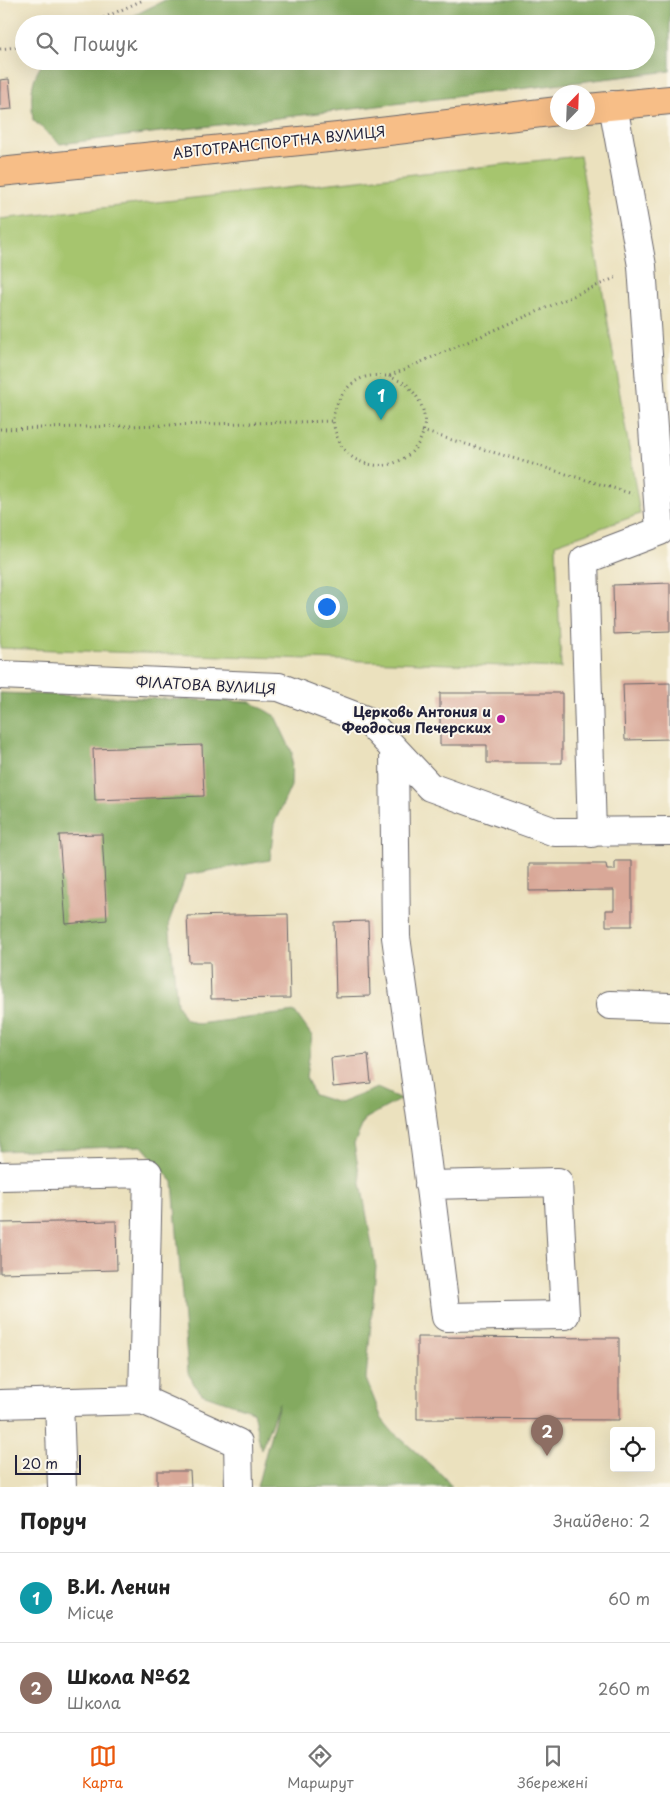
<!DOCTYPE html>
<html lang="uk">
<head>
<meta charset="utf-8">
<style>
	body { margin:0; font-family:"Playpen Sans",sans-serif; background:#f6f6f6; color:#222 }
	.controls { position:absolute; right:15px; bottom:15px; display:grid; overflow:hidden; border-radius:5px; box-shadow:0 5px 20px #0002 }
	.controls button { width:45px; height:45px; display:grid; place-items:center; padding:0; border:0; border-bottom:1px solid #e0e0e0; background:#fff; color:#222; font:25px sans-serif }
	.compass { position:absolute; left:550px; top:85px; width:45px; height:45px; border-radius:50%; background:#fff; box-shadow:0 5px 20px #0002; rotate:23deg }
	.scale { position:absolute; left:15px; bottom:12px; width:66px; box-sizing:border-box; padding-left:5px; border:2px solid #22223b; border-top:0; font-size:14px; line-height:18px; white-space:nowrap; color:#22223b; -webkit-text-stroke:4px #fbf7ec; paint-order:stroke }
	.you { position:absolute; left:326px; top:606px; width:18px; height:18px; margin:-12px; border:4px solid #fff; border-radius:50%; background:#1a73e8; box-shadow:0 0 0 8px #1a73e833 }
	.badge { display:grid; place-items:center; width:32px; height:32px; border-radius:50%; background:#ea580c; color:#fff; font-size:16px; font-weight:700 }
	.pin { position:absolute; translate:-50% -41px; filter:drop-shadow(0 1px 2px #0008) }
	.pin::after { content:''; position:absolute; top:26px; width:18px; height:15px; background:inherit; clip-path:polygon(0 0,100% 0,50% 100%) }
	.list { margin:0; padding:0; list-style:none }
	h2 { display:flex; justify-content:space-between; align-items:center; height:65px; margin:0; padding:0 20px; font-size:21px }
	h2 small { font-size:16px; font-weight:400; color:#767676 }
	.list li { display:grid; grid-template-columns:32px 1fr auto; gap:15px; align-items:center; box-sizing:border-box; height:90px; padding:0 20px; border-top:1px solid #e0e0e0 }
	.list b { display:block; font-size:19px; white-space:nowrap }
	.list p { margin:0; font-size:16px; white-space:nowrap; color:#767676 }
	.list em { font-size:16px; font-style:normal; color:#767676 }
	.icon { flex:none; width:28px; height:28px; fill:none; stroke:currentColor; stroke-width:2; stroke-linecap:round; stroke-linejoin:round }
	.map { position:relative; flex:none; width:670px; height:1487px; overflow:hidden }
	.search { position:absolute; background:#fff; box-shadow:0 5px 20px #0002; left:15px; right:15px; top:15px; height:55px; display:flex; align-items:center; gap:12px; box-sizing:border-box; padding:0 18px; border-radius:28px; color:#767676; font-size:19px }
	.sheet { height:245px; background:#fff }
	nav { display:flex; justify-content:space-around; align-items:center; box-sizing:border-box; height:70px; border-top:1px solid #e0e0e0; background:#fff; font-size:14px; color:#767676 }
	nav a { display:grid; justify-items:center; gap:2px }
	nav .on { color:#ea580c }
	.map>svg:first-child { display:block }
	.green { fill:#a6c56e; stroke:#647454 }
	.forest { fill:#84aa61; stroke:#53664e }
	.building { fill:#d9a898 }
	.lines { fill:none; stroke-linecap:round; stroke-linejoin:round }
	.minor-casing { stroke:#686569; stroke-width:30 }
	.major-casing { stroke:#686569; stroke-width:30 }
	.path { stroke:#686569; stroke-width:3; stroke-dasharray:1 4; stroke-linecap:butt }
	.minor { stroke:#fff; stroke-width:28 }
	.major { stroke:#f7be87; stroke-width:28 }
	.poi-dot { fill:#b5179e; stroke:#fbf7ec; stroke-width:2 }
	.labels { text-anchor:middle; dominant-baseline:central; stroke-width:4; stroke-linejoin:round; paint-order:stroke }
	.street-label { font-size:14px; fill:#22223b; stroke:#fbf7ec }
	.poi-label { font-size:14px; font-weight:bold; fill:#22223b; stroke:#fbf7ec; text-anchor:end }
</style>
</head>
<body>
<div class="map">
<svg width="670" height="1487" viewBox="0 0 670 1487">
	<rect width="100%" height="100%" fill="#fbf7ec"/>
	<filter id="ink" filterUnits="userSpaceOnUse"><feTurbulence type="fractalNoise" baseFrequency=".02" numOctaves="2"/><feDisplacementMap in="SourceGraphic" scale="10" xChannelSelector="R" yChannelSelector="G"/><feConvolveMatrix kernelMatrix="1 2 1 2 8 2 1 2 1" color-interpolation-filters="sRGB"/></filter>
	<filter id="wash" filterUnits="userSpaceOnUse"><feTurbulence type="fractalNoise" baseFrequency=".0096" numOctaves="4" result="noise"/><feDisplacementMap in="SourceGraphic" scale="20" xChannelSelector="R" yChannelSelector="G"/><feGaussianBlur stdDeviation="1.12" result="paint"/><feColorMatrix in="noise" values="0 0 0 0 0 0 0 0 0 0 0 0 0 0 0 0 0 1.4 0 .05"/><feComposite in="paint" operator="in"/></filter>
	<g filter="url(#wash)">
		<rect width="100%" height="100%" fill="#ebe1be"/>
		<path class="green" d="M580,156L640,514L556,544L561,668L0,648V219Z"/>
		<path class="forest" d="M165,0H670V71L60,144L33,120C31,98 29,79 45,61H646V24H117Z
			M0,693L251,702L275,716L292,752L291,786L274,824L270,860L186,875L169,922L177,1004L185,1019L198,1024L295,1012L312,1036L306,1077L314,1095L339,1103L377,1088L401,1099L365,1119L354,1144L376,1267L366,1379L382,1419L391,1430L443,1476L452,1487H257L279,1403L261,1450L253,1411L202,1394L194,1384L188,1372L173,1182L142,1146L0,1151Z"/>
		<g id="blocks">
			<path class="building" d="M9,79L12,109L0,110V80Z
				M670,583V632L614,634L613,585Z
				M670,683V739L625,740L623,684Z
				M440,693H562V763H487V745H440Z
				M202,745L204,796L95,800L93,749Z
				M102,834L107,920L66,924L59,835Z
				M615,861H632V926H606V910H614V890L529,891V864H606L607,870H615Z
				M288,914L290,998L211,999L210,962H189L187,916Z
				M368,921L370,996L336,997L334,922Z
				M368,1054L371,1083L333,1087L331,1058Z
				M116,1221L117,1270L0,1273V1223Z
				M417,1337L619,1338V1420L417,1419Z
				M157,1471H190L191,1487H157Z"/>
		</g>
	</g>
	<g filter="url(#ink)">
		<use href="#blocks" fill-opacity="0" stroke="#686569" stroke-width="1"/>
		<g class="lines">
			<defs>
				<path id="minor" d="M0,675L279,687L368,721L430,787L555,832L670,831
					M394,749L396,937L423,1132L446,1317L565,1315L558,1182L429,1185
					M592,833L584,560L660,531L642,266L613,105
					M610,1005L670,1007
					M0,1176L148,1173L143,1400
					M59,1402L62,1487
					M0,1404L143,1400L238,1443L239,1487"/>
				<path id="major" d="M588,108L670,100
					M0,172L338,137L558,111"/>
			</defs>
			<use href="#minor" class="minor-casing"/>
			<use href="#major" class="major-casing"/>
			<path class="path" d="M90,24L143,0
				M0,49L24,46
				M389,376C394,379 401,381 406,384C409,386 411,390 414,393C445,432 402,482 357,460C347,455 339,445 336,434C335,430 333,424 333,419C335,400 349,379 370,376C376,375 383,376 389,376L617,277
				M0,429L333,421
				M422,431L633,494"/>
			<use href="#minor" class="minor"/>
			<use href="#major" class="major"/>
		</g>
	</g>
	<circle class="poi-dot" cx="501" cy="719" r="5"/>
	<g class="labels">
		<g class="street-label">
			<text transform="translate(279 142) rotate(-6)">АВТОТРАНСПОРТНА ВУЛИЦЯ</text>
			<text transform="translate(206 685) rotate(3)">ФІЛАТОВА ВУЛИЦЯ</text>
		</g>
		<g class="poi-label">
			<text x="491" y="711">Церковь Антония и<tspan x="491" dy="16">Феодосия Печерских</tspan></text>
		</g>
	</g>
</svg>
<div class="controls">
<button><svg class="icon" aria-label="locate" viewBox="0 0 24 24"><circle cx="12" cy="12" r="6"/><path d="M12 2v4M12 18v4M2 12h4M18 12h4"/></svg></button>
</div>
<svg class="compass" viewBox="-18 -18 36 36"><path d="M0-13l5 13h-10z" fill="#e53935"/><path d="M0 13l5-13h-10z" fill="#767676"/></svg>
<div class="scale">20 m</div>
<div class="you"></div>
<div class="pin badge" style="left:381px;top:420px;background:#0f9aa8">1</div>
<div class="pin badge" style="left:547px;top:1456px;background:#8d6e63">2</div>
<div class="search"><svg class="icon" aria-label="search" viewBox="0 0 24 24"><circle cx="10" cy="10" r="6"/><path d="M15 15l6 6"/></svg>Пошук</div>
</div>
<section class="sheet">
<h2>Поруч<small>Знайдено: 2</small></h2>
<ul class="list">
<li><span class="badge" style="background:#0f9aa8">1</span><div><b>В.И. Ленин</b><p>Місце</p></div><em>60 m</em></li>
<li><span class="badge" style="background:#8d6e63">2</span><div><b>Школа №62</b><p>Школа</p></div><em>260 m</em></li>
</ul>
</section>
<nav>
<a class="on"><svg class="icon" aria-label="map" viewBox="0 0 24 24"><path d="M3 6l6-2 6 2 6-2v14l-6 2-6-2-6 2zM9 4v14M15 6v14"/></svg>Карта</a>
<a><svg class="icon" aria-label="directions" viewBox="0 0 24 24"><path d="M12 3l9 9-9 9-9-9zM9 14v-3h6M13 9l2 2-2 2"/></svg>Маршрут</a>
<a><svg class="icon" aria-label="saved" viewBox="0 0 24 24"><path d="M7 4h10v16l-5-4-5 4z"/></svg>Збережені</a>
</nav>
</body>
</html>
